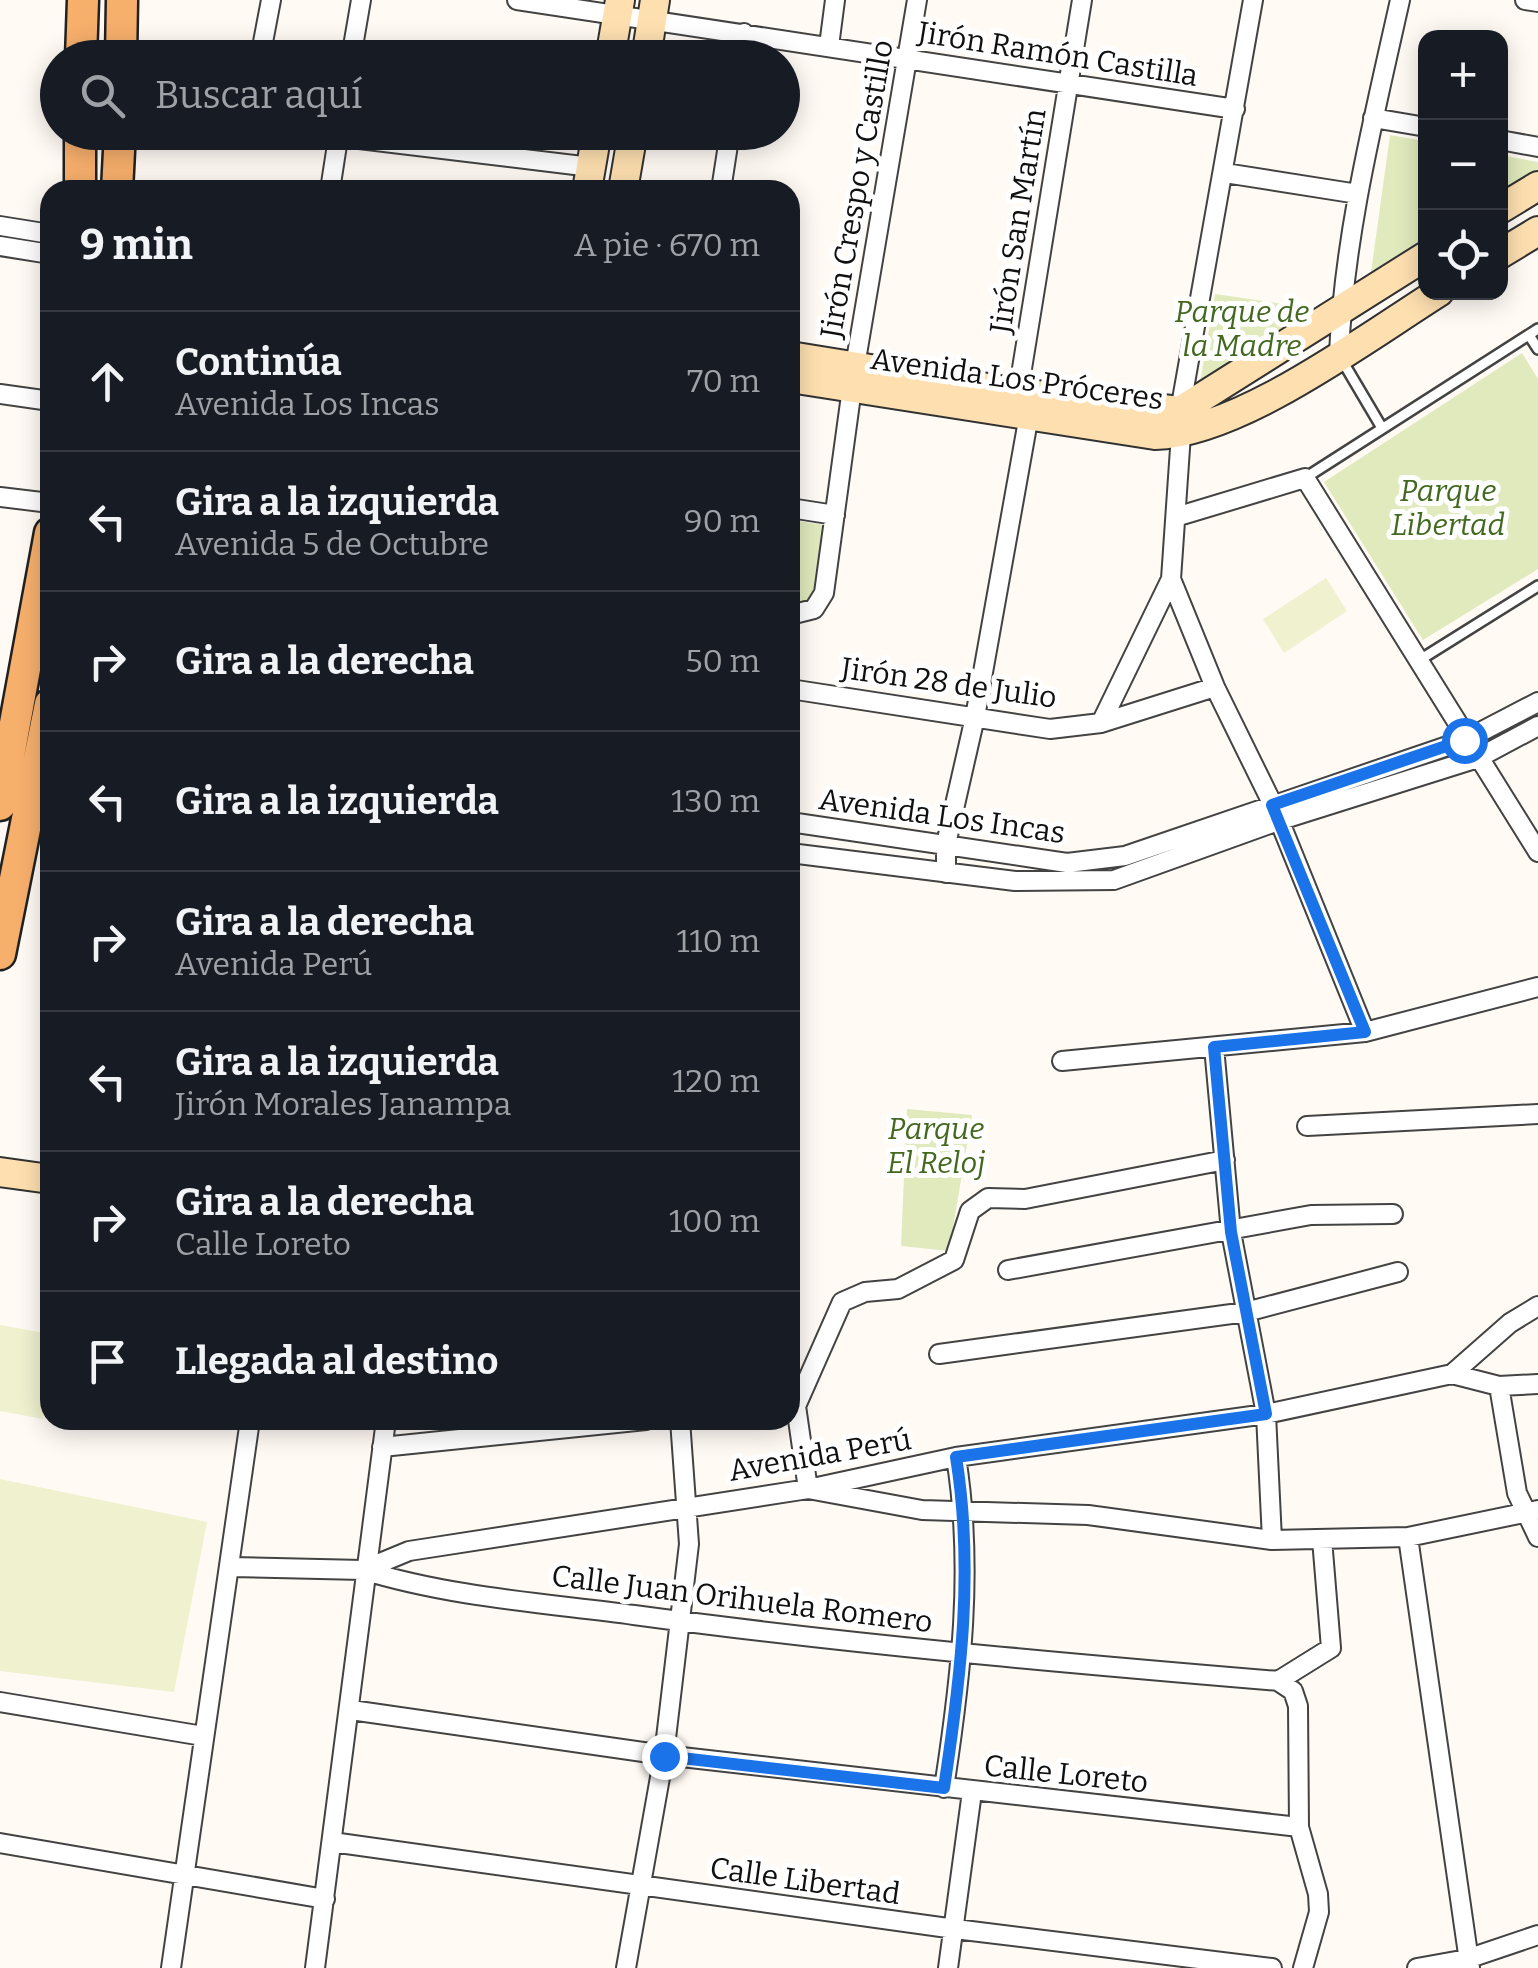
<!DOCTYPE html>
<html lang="es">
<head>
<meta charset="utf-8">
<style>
	body { margin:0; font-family:Bitter,serif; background:#20242c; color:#f1f3f6 }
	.controls { position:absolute; right:30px; top:30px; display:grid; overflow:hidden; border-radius:20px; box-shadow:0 5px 25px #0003 }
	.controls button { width:90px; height:90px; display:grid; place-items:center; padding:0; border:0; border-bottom:2px solid #363941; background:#171b24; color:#f1f3f6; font:50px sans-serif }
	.stop { position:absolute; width:30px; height:30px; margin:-22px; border:8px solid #1a73e8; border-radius:50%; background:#fff }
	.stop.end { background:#1a73e8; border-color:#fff; box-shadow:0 2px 10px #0008 }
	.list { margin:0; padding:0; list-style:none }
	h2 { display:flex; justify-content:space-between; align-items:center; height:130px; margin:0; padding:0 40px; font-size:42px }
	h2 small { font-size:32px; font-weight:400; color:#9ea1a6 }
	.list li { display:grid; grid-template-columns:65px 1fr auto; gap:30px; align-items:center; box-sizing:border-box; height:140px; padding:0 40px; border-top:2px solid #363941 }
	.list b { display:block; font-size:38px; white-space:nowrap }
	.list p { margin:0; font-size:32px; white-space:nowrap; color:#9ea1a6 }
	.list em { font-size:32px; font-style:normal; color:#9ea1a6 }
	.icon { flex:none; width:55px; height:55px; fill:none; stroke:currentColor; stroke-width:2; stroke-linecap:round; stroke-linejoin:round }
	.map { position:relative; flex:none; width:1538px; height:1968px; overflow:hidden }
	.search { position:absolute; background:#171b24; box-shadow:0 5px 25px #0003; left:40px; top:40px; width:760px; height:110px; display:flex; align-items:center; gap:25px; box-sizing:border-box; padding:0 35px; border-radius:55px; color:#9ea1a6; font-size:38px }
	.panel { position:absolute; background:#171b24; box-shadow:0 5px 25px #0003; left:40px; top:180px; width:760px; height:1250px; border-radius:30px }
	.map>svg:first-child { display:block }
	.green { fill:#e1eabd }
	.pitch { fill:#eff1cf }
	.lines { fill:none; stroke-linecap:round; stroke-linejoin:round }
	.lane-casing { stroke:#434343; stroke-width:14 }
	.street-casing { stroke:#434343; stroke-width:22 }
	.secondary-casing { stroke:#323232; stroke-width:32 }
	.primary-casing { stroke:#212121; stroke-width:35 }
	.lane { stroke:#fff; stroke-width:9 }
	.street { stroke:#fff; stroke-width:18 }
	.secondary { stroke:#fee0b0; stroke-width:28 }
	.primary { stroke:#f7af6c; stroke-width:30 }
	.route { stroke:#1a73e8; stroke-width:12 }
	.labels { text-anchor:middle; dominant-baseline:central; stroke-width:10; stroke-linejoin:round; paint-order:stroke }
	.street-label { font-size:30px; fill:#101010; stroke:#fff }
	.park-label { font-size:30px; font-style:italic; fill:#436920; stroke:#fff }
</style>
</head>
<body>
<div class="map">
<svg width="1538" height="1968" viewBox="0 0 1538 1968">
	<rect width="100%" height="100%" fill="#fffaf4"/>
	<path class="green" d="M1390,135L1425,141V250L1369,287Z
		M1500,155L1538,162V176L1500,201Z
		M1215,294L1332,311L1198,395Z
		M1522,353L1538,379V569L1423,640L1324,482Z
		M790,520L825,525L818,590L812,604L790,608Z
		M907,1109L972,1115L949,1251L901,1246Z"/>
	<path class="pitch" d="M1326,578L1347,611L1284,653L1263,619Z
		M0,1325L50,1334L43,1419L0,1411Z
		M0,1479L207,1522L174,1692L0,1671Z"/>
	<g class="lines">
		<defs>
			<path id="lane" d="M1529,335L1538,349
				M1343,362L1382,428
				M1305,478L1538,329
				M1418,661L1538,586"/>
			<path id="street" d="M517,0L1235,109
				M1525,0L1538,2
				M829,46L835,0
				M260,58L271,0
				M351,58L361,0
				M740,58L744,33
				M1373,118L1426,127
				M301,132L591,167
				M1500,140L1538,147
				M1225,173L1358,194
				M330,190L339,132
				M721,190L730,132
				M0,226L50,234
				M0,246L50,254
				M1339,354C1344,235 1374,117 1400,0
				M1018,393L1082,0
				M0,394L50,401
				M1180,411L1253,0
				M0,497L50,503
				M790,508L835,515
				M1179,516L1305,478L1538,852
				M1171,579L1215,687L1273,805L1365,1032
				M790,615L814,609L824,593L855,366L917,0
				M790,689L1050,729L1101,723L1215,687
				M1101,723L1171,579L1181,434
				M790,822L1067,863L1125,856L1465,740L1538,702
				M790,853L1015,881L1114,880L1278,821L1478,758L1538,726
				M946,873V844L975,717L1029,415
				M1214,1047L1231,1232L1266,1414L1272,1540
				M1062,1061L1365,1032L1538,987
				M1307,1126L1538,1114
				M1225,1160L1025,1199L988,1198L970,1211L954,1260L898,1289L865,1292L842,1302L796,1406L808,1489L922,1510L1088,1515L1272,1540L1408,1537
				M1008,1270L1311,1215L1393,1214
				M939,1354L1246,1312L1398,1272
				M1452,1374L1510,1323L1538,1306
				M1499,1386L1517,1493L1538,1537
				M382,1447L646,1420
				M231,1567L363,1570L409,1551L808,1489L956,1457L1266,1414L1452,1374L1499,1386L1538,1384
				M363,1570C450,1597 544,1603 634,1615C848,1644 1062,1663 1278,1681L1293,1691L1298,1706L1299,1827L1318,1894L1319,1912L1303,1968
				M1278,1681L1331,1648L1322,1539
				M0,1702L203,1736
				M351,1710L664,1755L1299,1827
				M944,1788C961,1677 974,1569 956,1457
				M332,1842L955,1929L1272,1968
				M0,1843L325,1899
				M171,1968L250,1420
				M315,1968L386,1420
				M626,1968L664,1755L689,1544L680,1420
				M948,1968L972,1792
				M1417,1968L1467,1959L1538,1935
				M1470,1968L1408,1537L1538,1510"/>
			<path id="secondary" d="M610,58L620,0
				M646,58L655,0
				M587,190L597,132
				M623,190L633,132
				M1500,209L1538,186
				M1500,254L1538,231
				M790,356L1018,393L1180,411L1426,256
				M790,378L1155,435C1239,433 1366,338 1439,292
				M0,1172L50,1179"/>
			<path id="primary" d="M81,58L83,0
				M121,58L122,0
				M80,132V190
				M117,190L120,132
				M0,805L50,533
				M0,954L50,704"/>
		</defs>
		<use href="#lane" class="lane-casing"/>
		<use href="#street" class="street-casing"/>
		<use href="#secondary" class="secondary-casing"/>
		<use href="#primary" class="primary-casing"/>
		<use href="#lane" class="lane"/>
		<use href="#street" class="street"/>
		<use href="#secondary" class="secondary"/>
		<use href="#primary" class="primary"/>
	</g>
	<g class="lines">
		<path class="route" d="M664,1756L944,1788C961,1677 974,1569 956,1457L1266,1414L1231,1232L1214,1047L1365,1032L1272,805L1464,740"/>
	</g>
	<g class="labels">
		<g class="street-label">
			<text transform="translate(1058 54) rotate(9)">Jirón Ramón Castilla</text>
			<text transform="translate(857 189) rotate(-80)">Jirón Crespo y Castillo</text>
			<text transform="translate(1018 221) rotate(-81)">Jirón San Martín</text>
			<text transform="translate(1017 379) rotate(8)">Avenida Los Próceres</text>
			<text transform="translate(949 683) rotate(8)">Jirón 28 de Julio</text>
			<text transform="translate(942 816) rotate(8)">Avenida Los Incas</text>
			<text transform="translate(820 1455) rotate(-10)">Avenida Perú</text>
			<text transform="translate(742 1599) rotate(7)">Calle Juan Orihuela Romero</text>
			<text transform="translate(1066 1774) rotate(6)">Calle Loreto</text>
			<text transform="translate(805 1881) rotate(8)">Calle Libertad</text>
		</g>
		<g class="park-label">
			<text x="1242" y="312">Parque de<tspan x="1242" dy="34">la Madre</tspan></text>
			<text x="1448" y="491">Parque<tspan x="1448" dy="34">Libertad</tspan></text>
			<text x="936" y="1129">Parque<tspan x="936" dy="34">El Reloj</tspan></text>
		</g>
	</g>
</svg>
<div class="controls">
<button>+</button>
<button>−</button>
<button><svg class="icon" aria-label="locate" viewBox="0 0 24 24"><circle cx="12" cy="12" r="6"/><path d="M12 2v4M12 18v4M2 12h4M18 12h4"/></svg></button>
</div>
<div class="stop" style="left:1464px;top:740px"></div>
<div class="stop end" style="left:664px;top:1756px"></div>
<div class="search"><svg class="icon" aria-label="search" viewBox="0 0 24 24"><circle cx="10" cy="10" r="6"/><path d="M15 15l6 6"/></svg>Buscar aquí</div>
<section class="panel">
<h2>9 min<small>A pie · 670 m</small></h2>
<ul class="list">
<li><svg class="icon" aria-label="ahead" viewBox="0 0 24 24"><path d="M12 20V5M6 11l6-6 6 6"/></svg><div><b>Continúa</b><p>Avenida Los Incas</p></div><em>70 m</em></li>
<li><svg class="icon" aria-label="left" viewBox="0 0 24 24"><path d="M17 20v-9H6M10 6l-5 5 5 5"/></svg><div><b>Gira a la izquierda</b><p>Avenida 5 de Octubre</p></div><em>90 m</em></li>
<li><svg class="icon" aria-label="right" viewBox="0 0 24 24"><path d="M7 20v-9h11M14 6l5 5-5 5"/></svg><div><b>Gira a la derecha</b></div><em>50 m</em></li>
<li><svg class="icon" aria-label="left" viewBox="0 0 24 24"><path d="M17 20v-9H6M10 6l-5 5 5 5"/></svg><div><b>Gira a la izquierda</b></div><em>130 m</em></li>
<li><svg class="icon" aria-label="right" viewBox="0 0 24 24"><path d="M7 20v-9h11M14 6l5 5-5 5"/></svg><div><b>Gira a la derecha</b><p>Avenida Perú</p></div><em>110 m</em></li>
<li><svg class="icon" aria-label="left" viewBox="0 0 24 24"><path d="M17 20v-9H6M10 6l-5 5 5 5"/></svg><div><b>Gira a la izquierda</b><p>Jirón Morales Janampa</p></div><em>120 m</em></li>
<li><svg class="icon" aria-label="right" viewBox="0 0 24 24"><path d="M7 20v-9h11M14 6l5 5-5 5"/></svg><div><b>Gira a la derecha</b><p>Calle Loreto</p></div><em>100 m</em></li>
<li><svg class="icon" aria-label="arrive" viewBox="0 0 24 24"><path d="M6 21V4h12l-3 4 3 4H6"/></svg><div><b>Llegada al destino</b></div></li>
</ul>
</section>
</div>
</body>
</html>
